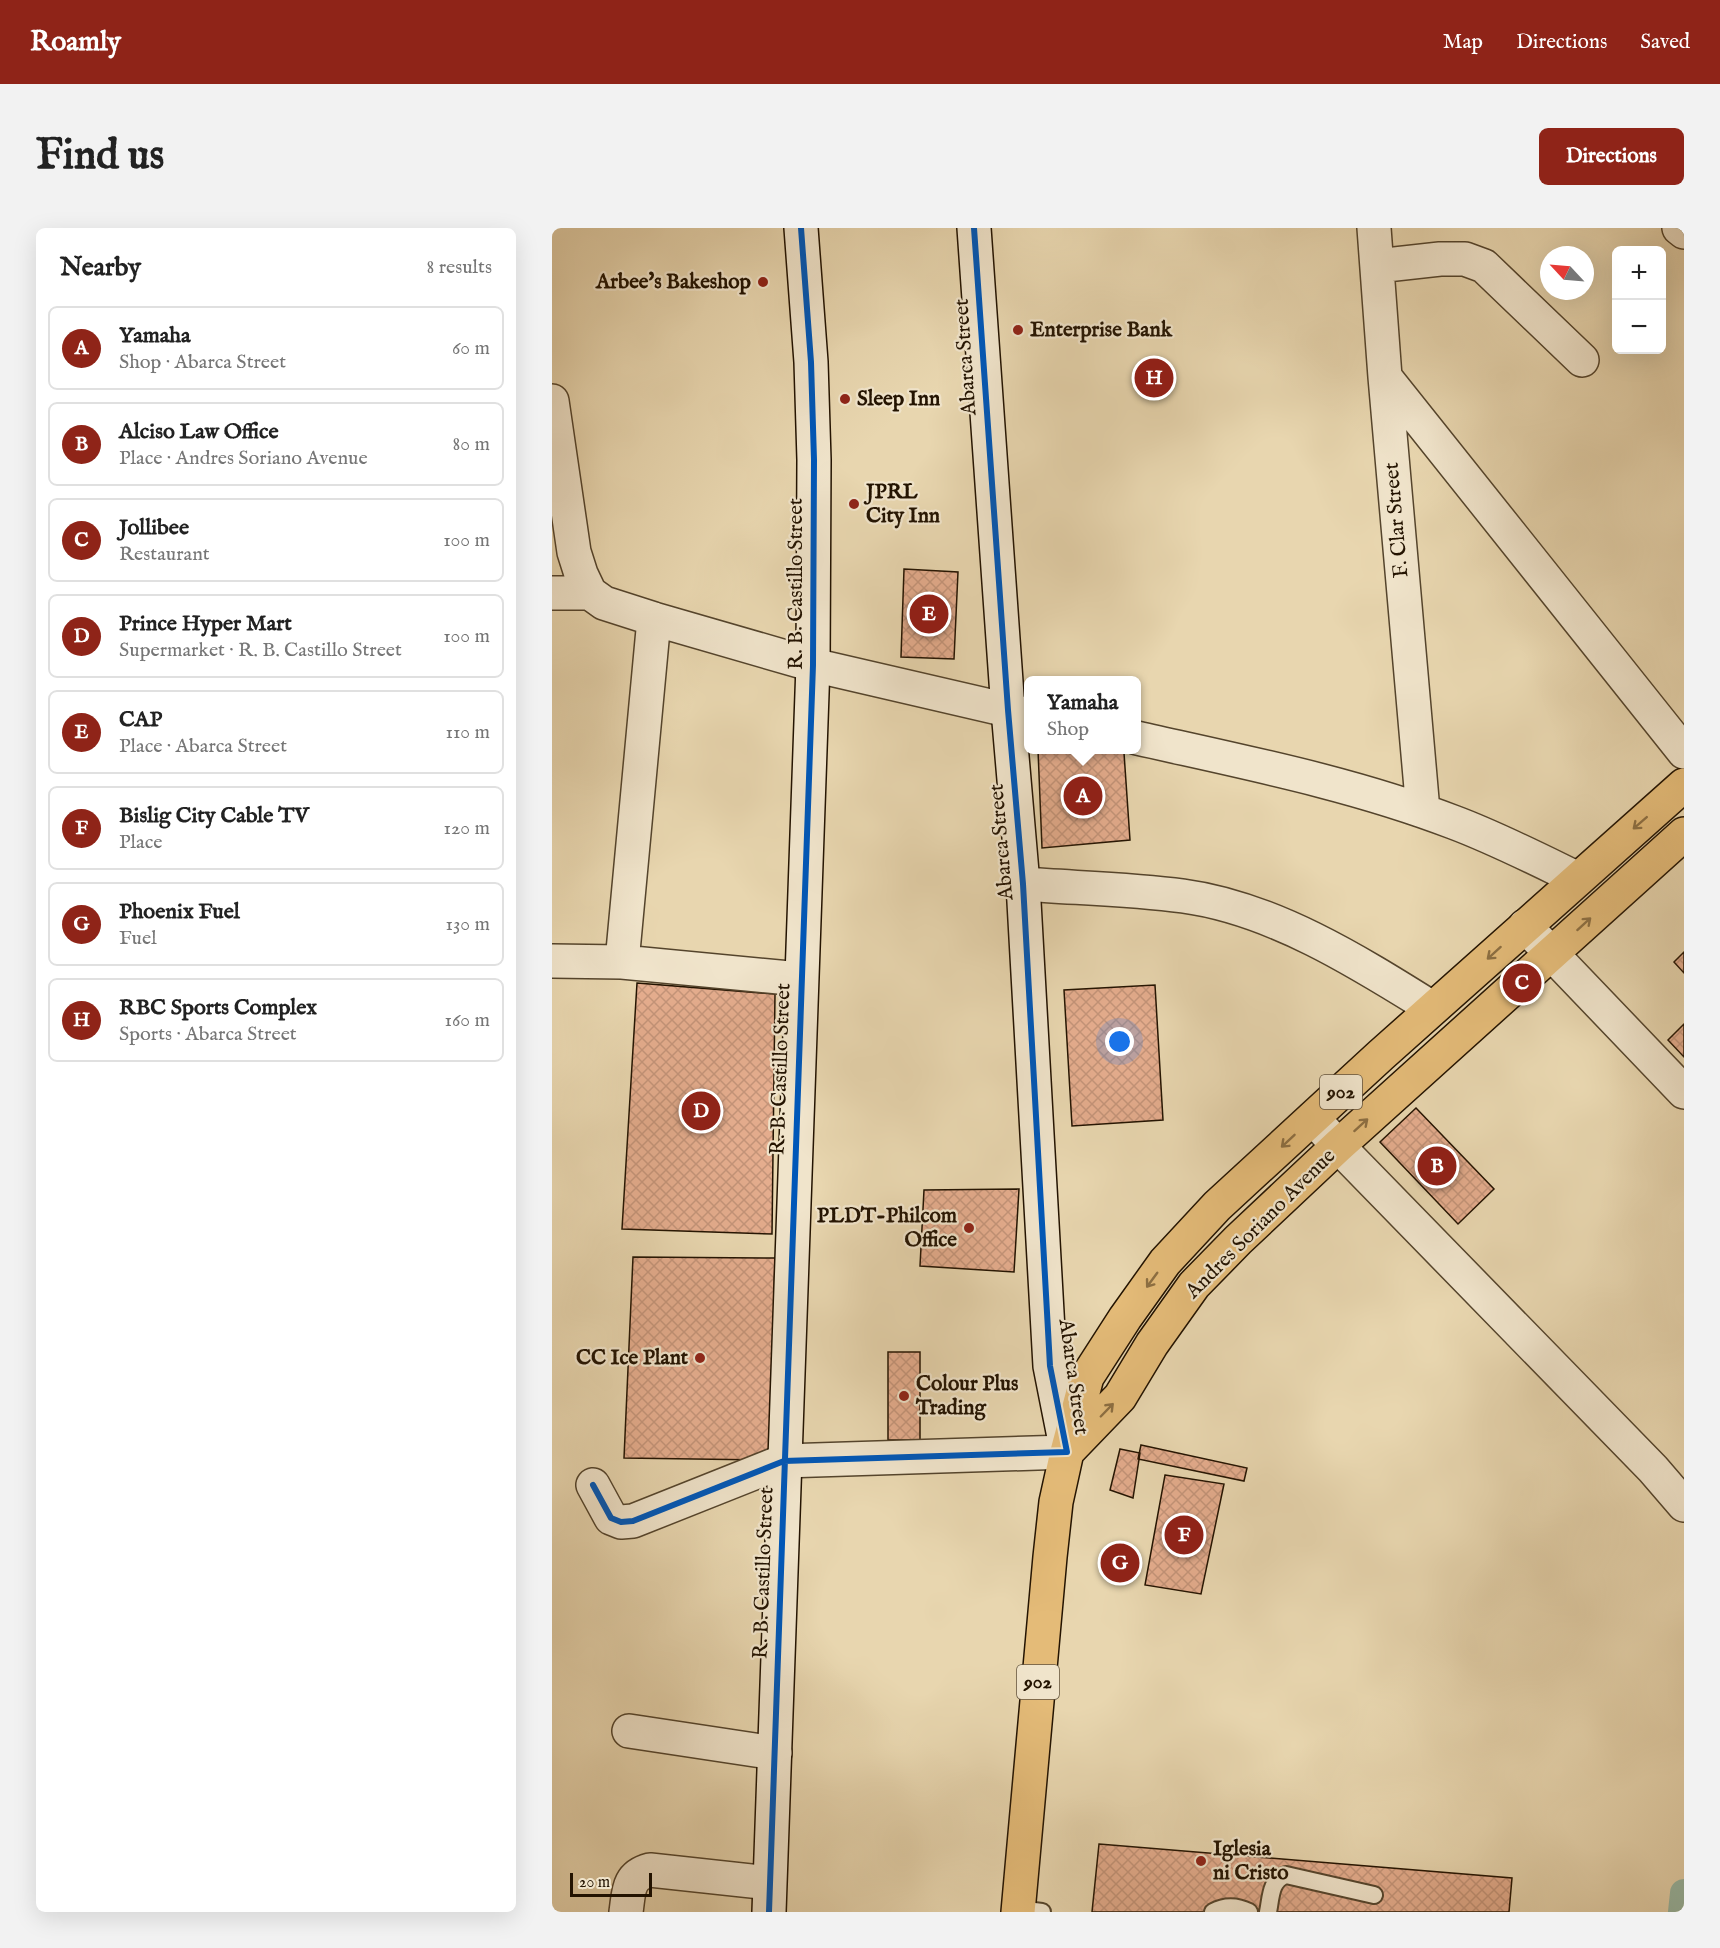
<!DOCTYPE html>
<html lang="en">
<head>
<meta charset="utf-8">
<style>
	body { margin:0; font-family:"IM FELL English",serif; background:#f2f2f2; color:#222 }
	.controls { position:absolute; right:18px; top:18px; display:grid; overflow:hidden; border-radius:9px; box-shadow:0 6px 24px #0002 }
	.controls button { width:54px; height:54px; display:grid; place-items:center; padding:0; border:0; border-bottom:2px solid #e0e0e0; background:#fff; color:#222; font:30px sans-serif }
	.compass { position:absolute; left:988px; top:18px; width:54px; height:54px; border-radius:50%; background:#fff; box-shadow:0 6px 24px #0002; rotate:296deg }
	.scale { position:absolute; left:18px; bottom:15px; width:82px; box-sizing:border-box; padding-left:6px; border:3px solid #231301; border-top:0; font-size:16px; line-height:21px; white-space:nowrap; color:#231301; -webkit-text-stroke:4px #f0e4cb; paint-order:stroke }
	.you { position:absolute; left:568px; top:814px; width:21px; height:21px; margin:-15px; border:4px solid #fff; border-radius:50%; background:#1a73e8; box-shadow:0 0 0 9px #1a73e833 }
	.badge { display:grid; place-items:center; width:39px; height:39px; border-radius:50%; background:#8f2418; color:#fff; font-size:20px; font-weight:700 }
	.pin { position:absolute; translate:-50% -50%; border:3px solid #fff; box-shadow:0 2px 6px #0006 }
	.popup { position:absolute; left:472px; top:448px; width:117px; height:78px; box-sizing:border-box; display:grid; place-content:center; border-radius:9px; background:#fff; filter:drop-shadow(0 2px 4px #0005); font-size:20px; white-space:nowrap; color:#767676 }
	.popup b { font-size:22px; color:#222 }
	.popup::after { content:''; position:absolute; left:50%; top:100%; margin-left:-12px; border:12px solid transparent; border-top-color:#fff }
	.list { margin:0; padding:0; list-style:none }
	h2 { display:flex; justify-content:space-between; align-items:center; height:78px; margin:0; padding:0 24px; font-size:26px }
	h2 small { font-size:20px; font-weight:400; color:#767676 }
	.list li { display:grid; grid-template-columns:39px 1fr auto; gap:18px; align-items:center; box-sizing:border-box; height:84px; margin:0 12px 12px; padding:0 12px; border:2px solid #e0e0e0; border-radius:9px }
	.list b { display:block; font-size:22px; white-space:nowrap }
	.list p { margin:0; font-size:20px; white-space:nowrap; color:#767676 }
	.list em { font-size:20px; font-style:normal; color:#767676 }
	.map { position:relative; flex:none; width:1132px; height:1684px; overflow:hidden; border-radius:9px }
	header { display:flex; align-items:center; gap:36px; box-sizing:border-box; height:84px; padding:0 30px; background:#8f2418; color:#fff }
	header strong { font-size:28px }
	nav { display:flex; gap:33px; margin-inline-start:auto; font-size:21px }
	.intro { display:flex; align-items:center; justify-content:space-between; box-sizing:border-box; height:144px; padding:0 36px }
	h1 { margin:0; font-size:42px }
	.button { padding:15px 27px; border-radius:9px; background:#8f2418; color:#fff; font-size:21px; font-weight:700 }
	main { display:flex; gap:36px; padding:0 36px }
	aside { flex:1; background:#fff; border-radius:9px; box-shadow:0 6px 24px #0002 }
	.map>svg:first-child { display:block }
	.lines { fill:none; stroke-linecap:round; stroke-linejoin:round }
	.canal { stroke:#98baa7; stroke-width:28 }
	.building { fill:url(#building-cross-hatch); stroke:#231301; stroke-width:1.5 }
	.lane-casing { stroke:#54442c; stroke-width:20 }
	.street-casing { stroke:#54442c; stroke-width:36 }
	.secondary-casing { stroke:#231301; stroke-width:36 }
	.highway-casing { stroke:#231301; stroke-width:36 }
	.lane { stroke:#f0e4cb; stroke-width:16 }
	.street { stroke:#f0e4cb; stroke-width:33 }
	.secondary { stroke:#f0e4cb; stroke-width:33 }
	.highway { stroke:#e4bb78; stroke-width:33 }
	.cycleway-casing { stroke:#f0e4cb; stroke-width:10 }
	.cycleway { stroke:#0057b8; stroke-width:6 }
	.oneway { stroke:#8d6f42 }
	.poi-dot { fill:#8f2418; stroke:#f0e4cb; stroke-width:2 }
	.labels { text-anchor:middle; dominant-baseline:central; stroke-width:4.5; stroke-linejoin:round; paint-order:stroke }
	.shield { fill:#f0e4cb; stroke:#60523e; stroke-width:1.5 }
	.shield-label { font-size:20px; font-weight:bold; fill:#231301 }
	.poi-label { font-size:21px; font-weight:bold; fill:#231301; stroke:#f0e4cb; text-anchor:start }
	.street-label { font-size:21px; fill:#231301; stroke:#f0e4cb }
</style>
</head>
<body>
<header>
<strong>Roamly</strong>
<nav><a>Map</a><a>Directions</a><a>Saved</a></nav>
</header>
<div class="intro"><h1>Find us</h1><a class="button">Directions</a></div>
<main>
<aside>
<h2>Nearby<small>8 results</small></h2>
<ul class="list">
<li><span class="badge">A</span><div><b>Yamaha</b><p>Shop · Abarca Street</p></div><em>60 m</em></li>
<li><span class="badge">B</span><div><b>Alciso Law Office</b><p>Place · Andres Soriano Avenue</p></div><em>80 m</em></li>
<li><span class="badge">C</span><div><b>Jollibee</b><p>Restaurant</p></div><em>100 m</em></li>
<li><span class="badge">D</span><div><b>Prince Hyper Mart</b><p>Supermarket · R. B. Castillo Street</p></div><em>100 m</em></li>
<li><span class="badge">E</span><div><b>CAP</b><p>Place · Abarca Street</p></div><em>110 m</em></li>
<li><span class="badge">F</span><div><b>Bislig City Cable TV</b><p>Place</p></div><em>120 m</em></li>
<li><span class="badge">G</span><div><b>Phoenix Fuel</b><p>Fuel</p></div><em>130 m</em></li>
<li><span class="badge">H</span><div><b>RBC Sports Complex</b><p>Sports · Abarca Street</p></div><em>160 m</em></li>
</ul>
</aside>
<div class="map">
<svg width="1132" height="1684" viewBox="0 0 1132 1684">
	<defs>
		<pattern id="building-cross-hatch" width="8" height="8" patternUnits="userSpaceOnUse" patternTransform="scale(1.5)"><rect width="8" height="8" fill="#e5ad8e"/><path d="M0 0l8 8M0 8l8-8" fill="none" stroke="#c49479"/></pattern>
	</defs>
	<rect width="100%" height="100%" fill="#e8d6af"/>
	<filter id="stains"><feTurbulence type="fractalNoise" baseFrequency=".00333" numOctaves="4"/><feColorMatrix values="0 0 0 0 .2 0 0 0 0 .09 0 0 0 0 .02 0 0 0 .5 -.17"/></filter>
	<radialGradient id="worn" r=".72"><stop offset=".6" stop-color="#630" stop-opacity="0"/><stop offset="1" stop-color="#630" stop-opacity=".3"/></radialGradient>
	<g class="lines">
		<path class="canal" d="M1130,1684L1132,1665"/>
	</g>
	<path class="building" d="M352,341L406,344L402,431L349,429Z
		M486,522H546L572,525L578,612L490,620Z
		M1132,724V745L1122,734Z
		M85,755L223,766L220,1006L70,1001Z
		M603,757L611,892L520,898L512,762Z
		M1132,796V829L1116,812Z
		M864,880L942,961L906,996L828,914Z
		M467,961L462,1044L368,1038L372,962Z
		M81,1029L223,1030L218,1232L72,1230Z
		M336,1124H368V1212H336Z
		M589,1217L695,1240L692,1253L586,1231Z
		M568,1221L588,1225L581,1270L558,1262Z
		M613,1247L672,1256L649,1366L593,1357Z
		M547,1616L960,1650L957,1684H540Z"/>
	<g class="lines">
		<defs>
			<path id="lane" d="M466,1681L490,1684
				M661,1684C674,1677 685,1678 697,1684
				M716,1684C719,1670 718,1652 734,1647L822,1667"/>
			<path id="street" d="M822,0L833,149L871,583
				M1127,0L1132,4
				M825,38L888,31H913L932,38L1030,132
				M833,149L1132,524
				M0,173L22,324L29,346L38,365
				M0,365H38L52,375L102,391L261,437L477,487
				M585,510C691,534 799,555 901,594C944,610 985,631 1026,651
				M471,656C524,660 578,661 631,668C720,680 805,733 880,780
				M973,698L1132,864
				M0,733L70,734L248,751
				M70,734L102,391
				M761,890L786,918L1101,1241L1132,1277
				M41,1257L59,1290L69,1294L81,1293L232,1233L515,1224
				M77,1503L223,1525
				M74,1684C77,1664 75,1648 98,1642L217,1655"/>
			<path id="secondary" d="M422,0L456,482L471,656L498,1138L515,1224
				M217,1684L261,437L262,232L259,134L249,0"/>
			<path id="highway" d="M516,1223L568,1169L600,1116L642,1057L686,1012L786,918L1132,606
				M466,1684L498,1329L504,1274L515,1224L535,1149L573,1090L613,1034L665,978L829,827L1132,557"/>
		</defs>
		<use href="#lane" class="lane-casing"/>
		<use href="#street" class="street-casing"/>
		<use href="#secondary" class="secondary-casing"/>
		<use href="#highway" class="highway-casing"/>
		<use href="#lane" class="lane"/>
		<use href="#street" class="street"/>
		<use href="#secondary" class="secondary"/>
		<use href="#highway" class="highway"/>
		<defs>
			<path id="cycleway" d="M41,1257L59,1290L69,1294L81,1293L232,1233L515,1224L498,1138L471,656L456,482L422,0
				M217,1684L261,437L262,232L259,134L249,0"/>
		</defs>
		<use href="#cycleway" class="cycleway-casing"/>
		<use href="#cycleway" class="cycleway"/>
	</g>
	<defs><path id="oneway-shaft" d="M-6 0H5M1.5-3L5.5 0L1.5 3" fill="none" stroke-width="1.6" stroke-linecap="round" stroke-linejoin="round" transform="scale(1.5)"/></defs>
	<g class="oneway">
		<use href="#oneway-shaft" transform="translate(1088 595) rotate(139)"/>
		<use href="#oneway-shaft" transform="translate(1032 696) rotate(-42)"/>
		<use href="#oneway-shaft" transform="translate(942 725) rotate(138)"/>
		<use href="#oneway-shaft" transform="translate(809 897) rotate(-42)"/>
		<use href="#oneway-shaft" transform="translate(736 913) rotate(137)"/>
		<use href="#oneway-shaft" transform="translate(600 1052) rotate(126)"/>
		<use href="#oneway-shaft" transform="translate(555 1182) rotate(-46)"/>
	</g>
	<g class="poi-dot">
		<circle cx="211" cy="54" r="6"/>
		<circle cx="466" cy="102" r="6"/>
		<circle cx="293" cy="171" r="6"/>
		<circle cx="302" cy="276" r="6"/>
		<circle cx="417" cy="1000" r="6"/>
		<circle cx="148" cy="1130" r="6"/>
		<circle cx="352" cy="1168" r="6"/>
		<circle cx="649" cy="1633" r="6"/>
	</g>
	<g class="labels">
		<g class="shield">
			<rect x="768" y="847" width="42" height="34" rx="4.5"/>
			<rect x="465" y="1437" width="42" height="34" rx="4.5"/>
		</g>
		<g class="shield-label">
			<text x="789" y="864">902</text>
			<text x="486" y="1454">902</text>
		</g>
		<g class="poi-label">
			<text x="199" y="54" text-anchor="end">Arbee's Bakeshop</text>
			<text x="478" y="102">Enterprise Bank</text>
			<text x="305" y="171">Sleep Inn</text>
			<text x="314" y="264">JPRL<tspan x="314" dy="24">City Inn</tspan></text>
			<text x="405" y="988" text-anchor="end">PLDT-Philcom<tspan x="405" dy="24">Office</tspan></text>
			<text x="136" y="1130" text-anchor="end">CC Ice Plant</text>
			<text x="364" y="1156">Colour Plus<tspan x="364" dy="24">Trading</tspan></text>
			<text x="661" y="1621">Iglesia<tspan x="661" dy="24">ni Cristo</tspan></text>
		</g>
		<g class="street-label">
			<text transform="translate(414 129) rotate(-94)">Abarca Street</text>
			<text transform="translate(845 292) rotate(-95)">F. Clar Street</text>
			<text transform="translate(244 356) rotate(-90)">R. B. Castillo Street</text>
			<text transform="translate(450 614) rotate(-95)">Abarca Street</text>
			<text transform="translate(229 841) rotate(-88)">R. B. Castillo Street</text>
			<text transform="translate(709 996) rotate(-45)">Andres Soriano Avenue</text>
			<text transform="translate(521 1149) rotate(82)">Abarca Street</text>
			<text transform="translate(212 1345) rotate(-88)">R. B. Castillo Street</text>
		</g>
	</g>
	<rect width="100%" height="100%" filter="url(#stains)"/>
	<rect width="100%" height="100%" fill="url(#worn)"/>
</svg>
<div class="controls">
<button>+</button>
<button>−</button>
</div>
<svg class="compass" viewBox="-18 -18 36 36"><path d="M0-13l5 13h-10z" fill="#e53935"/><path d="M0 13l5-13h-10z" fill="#767676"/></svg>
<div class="scale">20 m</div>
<div class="you"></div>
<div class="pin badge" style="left:531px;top:568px">A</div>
<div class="popup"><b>Yamaha</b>Shop</div>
<div class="pin badge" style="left:885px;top:938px">B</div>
<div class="pin badge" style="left:970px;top:755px">C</div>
<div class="pin badge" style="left:149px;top:883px">D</div>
<div class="pin badge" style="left:377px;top:386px">E</div>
<div class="pin badge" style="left:632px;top:1307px">F</div>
<div class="pin badge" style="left:568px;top:1335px">G</div>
<div class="pin badge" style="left:602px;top:150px">H</div>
</div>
</main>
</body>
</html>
